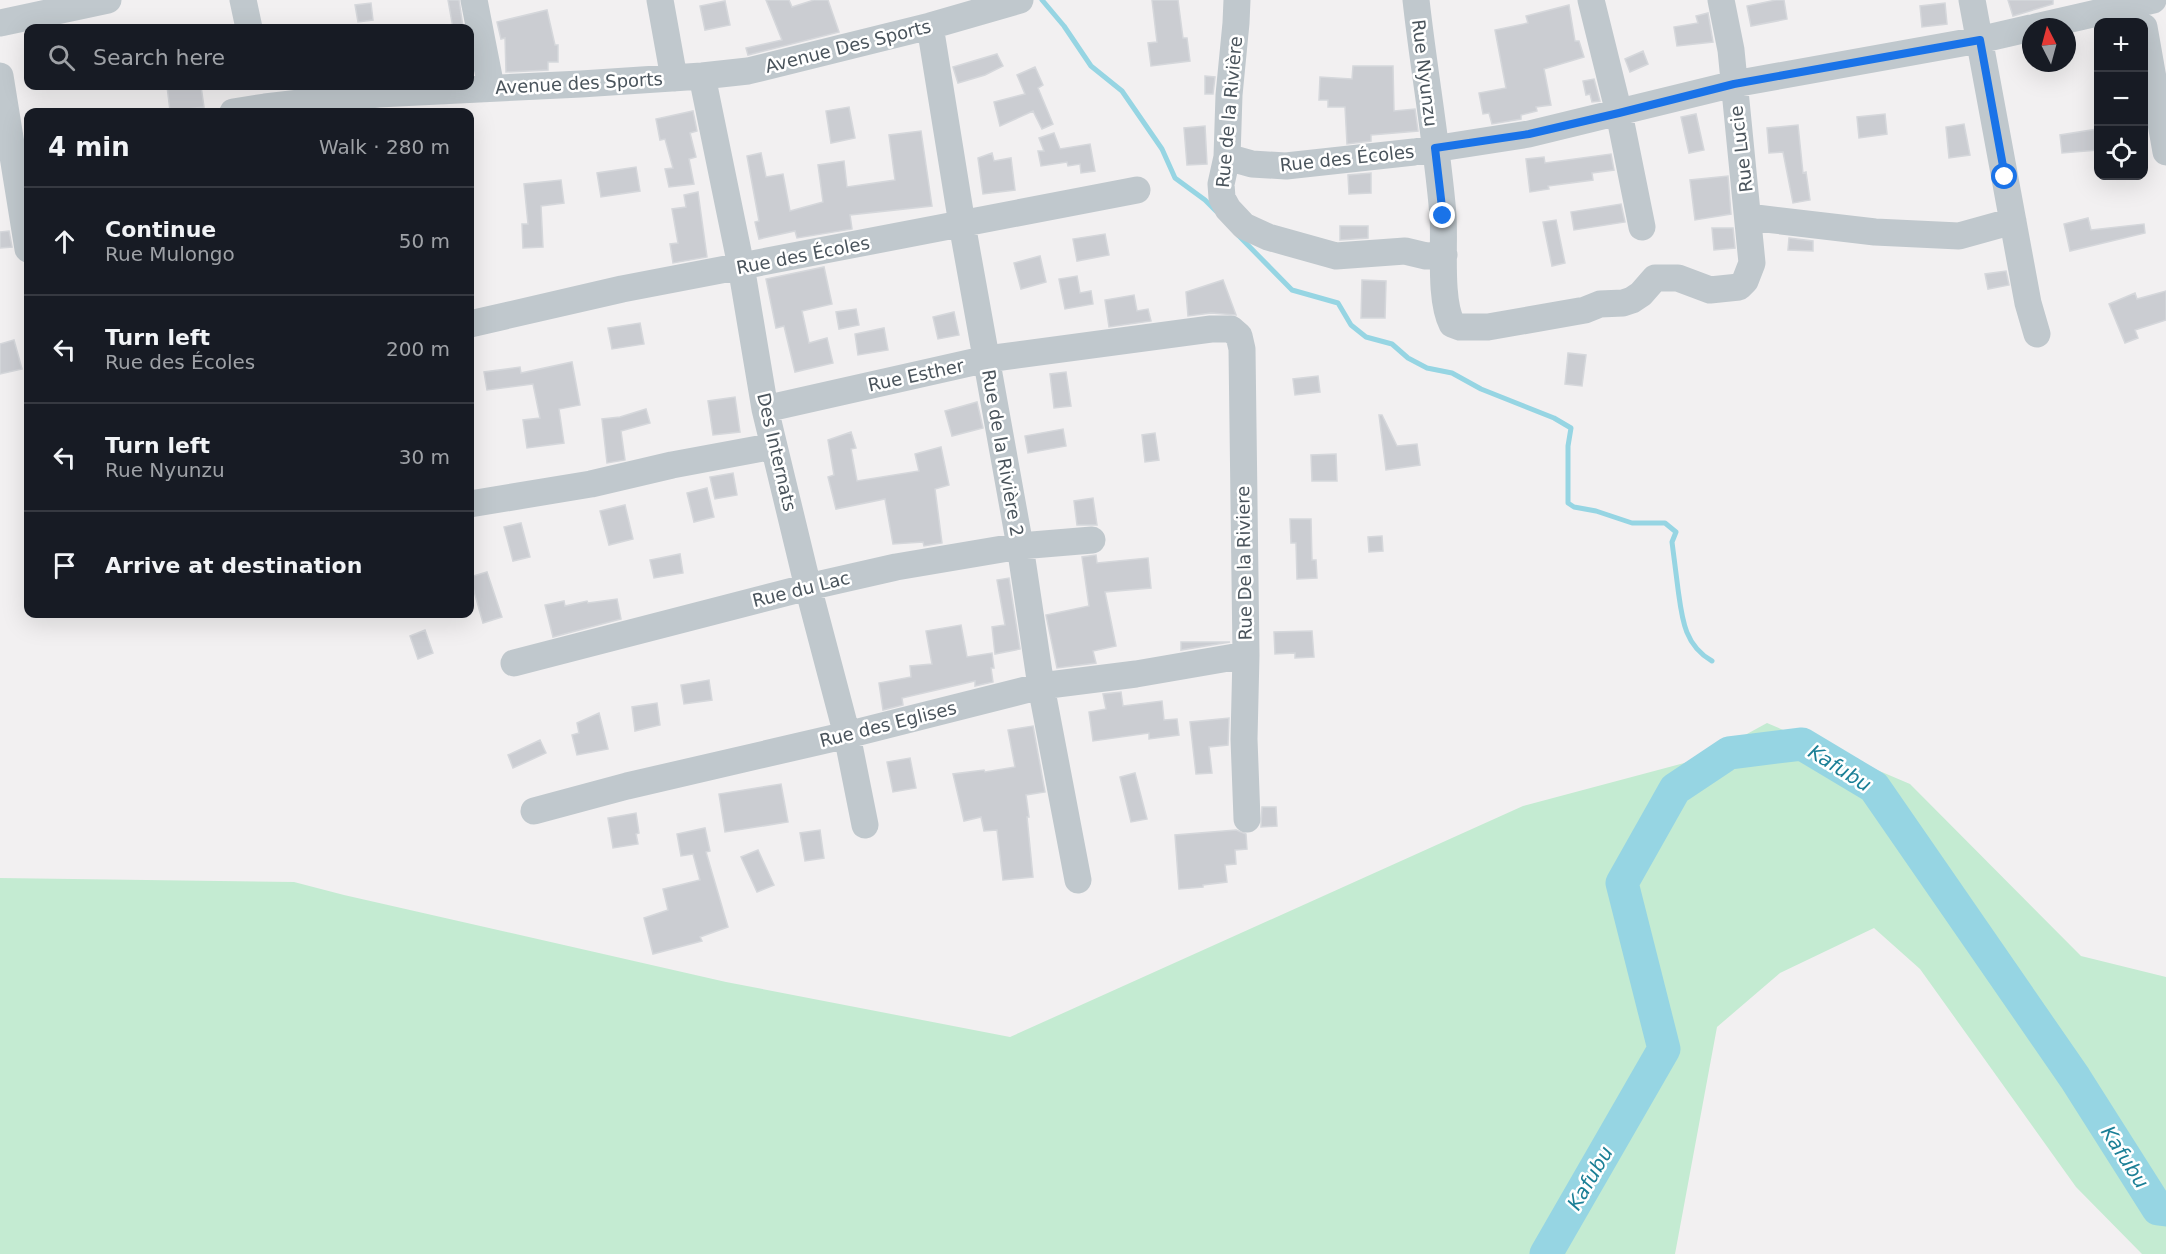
<!DOCTYPE html>
<html lang="en">
<head>
<meta charset="utf-8">
<style>
	body { margin:0; font-family:"DejaVu Sans",sans-serif; background:#20242c; color:#f1f3f6 }
	.controls { position:absolute; right:18px; top:18px; display:grid; overflow:hidden; border-radius:12px; box-shadow:0 6px 24px #0002 }
	.controls button { width:54px; height:54px; display:grid; place-items:center; padding:0; border:0; border-bottom:2px solid #363941; background:#171b24; color:#f1f3f6; font:30px sans-serif }
	.compass { position:absolute; left:2022px; top:18px; width:54px; height:54px; border-radius:50%; background:#171b24; box-shadow:0 6px 24px #0002; rotate:354deg }
	.stop { position:absolute; width:18px; height:18px; margin:-14px; border:4px solid #1a73e8; border-radius:50%; background:#fff }
	.stop.end { background:#1a73e8; border-color:#fff; box-shadow:0 2px 6px #0008 }
	.list { margin:0; padding:0; list-style:none }
	h2 { display:flex; justify-content:space-between; align-items:center; height:78px; margin:0; padding:0 24px; font-size:26px }
	h2 small { font-size:20px; font-weight:400; color:#9ea1a6 }
	.list li { display:grid; grid-template-columns:39px 1fr auto; gap:18px; align-items:center; box-sizing:border-box; height:108px; padding:0 24px; border-top:2px solid #363941 }
	.list b { display:block; font-size:22px; white-space:nowrap }
	.list p { margin:0; font-size:20px; white-space:nowrap; color:#9ea1a6 }
	.list em { font-size:20px; font-style:normal; color:#9ea1a6 }
	.icon { flex:none; width:33px; height:33px; fill:none; stroke:currentColor; stroke-width:2; stroke-linecap:round; stroke-linejoin:round }
	.map { position:relative; flex:none; width:2166px; height:1254px; overflow:hidden }
	.search { position:absolute; background:#171b24; box-shadow:0 6px 24px #0002; left:24px; top:24px; width:450px; height:66px; display:flex; align-items:center; gap:15px; box-sizing:border-box; padding:0 21px; border-radius:12px; color:#9ea1a6; font-size:22px }
	.panel { position:absolute; background:#171b24; box-shadow:0 6px 24px #0002; left:24px; top:108px; width:450px; height:510px; border-radius:12px }
	.map>svg:first-child { display:block }
	.green { fill:#c4ebd2 }
	.lines { fill:none; stroke-linecap:round; stroke-linejoin:round }
	.stream { stroke:#96d5e3; stroke-width:5 }
	.river { stroke:#96d5e3; stroke-width:33 }
	.building { fill:#cbcdd2; stroke:#d5d7db; stroke-width:1.5 }
	.minor { stroke:#c0c8cd; stroke-width:27 }
	.route { stroke:#1a73e8; stroke-width:8 }
	.labels { text-anchor:middle; dominant-baseline:central; stroke-width:5; stroke-linejoin:round; paint-order:stroke }
	.street-label { font-size:18px; fill:#4a545c; stroke:#fff }
	.water-label { font-size:20px; font-style:italic; fill:#1b7f96; stroke:#fff }
</style>
</head>
<body>
<div class="map">
<svg width="2166" height="1254" viewBox="0 0 2166 1254">
	<rect width="100%" height="100%" fill="#f2f0f1"/>
	<path class="green" d="M1767,723L1910,784L2081,956L2166,977V1254H2142L2076,1187L1920,969L1874,928L1780,973L1717,1027L1675,1254H0V878L294,882L344,895L726,982L1010,1037L1523,806L1703,758Z"/>
	<g class="lines">
		<path class="stream" d="M1042,0L1064,26L1091,66L1122,91L1162,149L1175,178L1205,200L1216,211
			M1239,236L1292,290L1338,303L1351,325L1366,337L1392,344L1408,358L1427,368L1452,373L1481,389L1554,418L1571,428L1568,446V503L1574,507L1596,511L1632,523H1665L1676,532L1672,542C1674,558 1676,573 1678,589C1682,618 1684,645 1712,661"/>
		<path class="river" d="M1546,1254L1664,1049L1622,883L1675,789L1729,753L1802,744L1874,787L2075,1078L2158,1209L2166,1210"/>
	</g>
	<path class="building" d="M448,0H459L463,27L453,28Z
		M766,0H789L792,7L814,0H828L839,32L748,55L746,48L782,40Z
		M1152,0H1178L1183,38H1187L1190,61L1151,66L1148,43L1157,42Z
		M1776,0H1784L1787,19L1751,26L1747,6Z
		M2008,0H2053V4L2013,16Z
		M725,1L730,25L705,30L700,6Z
		M371,3L373,20L358,22L355,5Z
		M1945,3L1947,24L1922,27L1920,6Z
		M1569,5L1575,41H1579L1584,57L1544,69L1551,105L1536,107L1537,111L1521,115V119L1492,124L1489,113L1483,114L1479,93L1506,88L1495,30L1528,23L1526,16Z
		M547,10L555,45H558V62H548V70L506,72L505,38L501,39L497,22Z
		M1708,13L1713,42L1677,46L1674,27L1698,23L1696,16Z
		M1643,51L1648,64L1630,72L1625,59Z
		M997,54L1003,66L985,75L958,83L953,67Z
		M1353,66H1393L1394,111L1415,109L1418,131L1371,135V141L1347,144L1345,107H1328V100H1319L1320,77L1352,79Z
		M1035,67L1043,85L1038,88L1053,124L1042,129L1033,111L1000,126L994,102L1025,94L1017,75Z
		M1205,76L1215,77L1213,94H1205Z
		M1594,79L1600,101L1592,102L1590,94L1586,95L1583,81Z
		M167,86H201L204,107L170,111Z
		M849,107L855,138L831,143L826,111Z
		M693,111L697,131L690,133L696,157L689,159L694,184L669,187L665,169L673,168L665,139L660,140L656,119Z
		M1696,114L1704,150L1689,153L1681,117Z
		M1885,114L1887,134L1859,138L1857,117Z
		M1964,124L1970,155L1949,158L1946,127Z
		M1798,125L1803,173L1806,172L1810,200L1793,203L1783,152L1769,153L1767,128Z
		M1205,126L1207,164L1187,165L1184,128Z
		M2098,129V150L2062,153L2060,135Z
		M921,131L932,206L850,215L852,229L797,238L795,231L759,239L755,222L759,221L747,156L761,153L766,177L783,174L790,211L823,202L818,165L844,161L847,187L895,180L889,135Z
		M1054,133L1060,149L1090,144L1095,171L1081,173L1080,164L1068,166L1067,162L1041,166L1038,151H1044L1039,138Z
		M992,153L994,161L1011,158L1015,190L983,194L978,158Z
		M1611,154L1614,170L1592,173L1593,180L1548,186L1549,189L1530,192L1526,159L1544,157L1545,163Z
		M636,167L640,191L601,197L597,173Z
		M1371,173V193L1349,194L1348,175Z
		M1728,176L1731,214L1695,220L1690,180Z
		M561,180L564,203L541,206L543,247L523,248L522,224H528L524,184Z
		M698,192L707,257L673,263L670,244L678,243L672,209L686,207L684,195Z
		M1621,204L1625,222L1574,230L1571,212Z
		M2088,218L2091,230L2144,224L2145,233L2070,251L2064,224Z
		M1556,220L1565,263L1552,266L1543,222Z
		M1340,226H1368V238L1340,240Z
		M1712,228H1733L1735,248L1714,250Z
		M9,231L12,247L0,248V232Z
		M1105,234L1109,255L1077,261L1073,239Z
		M1789,238L1813,241V251L1788,250Z
		M1040,256L1046,282L1021,289L1014,263Z
		M824,267L832,304L802,311L809,343L827,338L833,363L795,372L784,326L776,328L766,279Z
		M2006,271L2009,285L1988,289L1985,274Z
		M1077,276L1080,293L1091,291L1093,304L1065,309L1059,279Z
		M1223,280L1236,315L1211,313L1188,316L1186,292Z
		M1362,280L1386,281L1385,318H1361Z
		M2166,291V320L2135,330L2138,338L2125,343L2109,304L2135,293L2137,299Z
		M1134,295L1137,311L1148,309L1151,321L1109,327L1105,300Z
		M856,309L859,325L839,329L836,312Z
		M954,312L959,335L938,339L933,317Z
		M640,323L644,344L612,349L608,328Z
		M884,328L888,350L858,355L855,334Z
		M14,340L22,369L0,374V344Z
		M1568,353L1586,355L1582,386L1565,384Z
		M572,362L580,405L559,409L564,443L527,448L523,420L540,418L533,384L487,390L484,372L520,367L521,373Z
		M1066,372L1071,406L1054,408L1050,374Z
		M1318,376L1320,392L1295,395L1293,379Z
		M735,397L740,432L713,435L708,401Z
		M977,402L983,428L952,436L945,411Z
		M646,409L650,423L621,431L625,460L607,463L602,419L620,417Z
		M1379,415H1382L1397,446L1417,444L1420,465L1386,470Z
		M1063,429L1066,446L1028,453L1025,436Z
		M851,432L856,448L851,449L857,481L919,471L915,454L941,447L949,485L935,489L942,543L924,546L923,542L893,544L885,499L836,509L828,477L834,475L828,440Z
		M1155,433L1159,460L1145,462L1142,435Z
		M1336,454L1337,481H1312L1311,455Z
		M733,473L737,495L715,499L710,477Z
		M707,488L714,517L694,522L687,493Z
		M1093,498L1097,525H1077L1074,501Z
		M625,505L633,539L609,545L600,511Z
		M1290,519H1311L1312,560H1316L1317,578L1297,579L1296,543H1291Z
		M521,523L530,557L513,561L504,527Z
		M1382,536L1383,551L1369,552L1368,537Z
		M680,554L683,573L654,578L650,560Z
		M1096,555L1097,563L1148,558L1151,588L1105,592L1116,646L1093,651L1096,663L1057,668L1046,615L1089,606L1082,557Z
		M487,572L502,617L483,623L470,577Z
		M1009,578L1020,649L995,654L992,627L1005,625L997,580Z
		M617,599L621,619L553,637L545,605L564,601L565,606L587,601L588,603Z
		M961,625L967,657L992,653L994,668H991L993,682L975,686V681L902,698L903,705L883,710L879,683L911,677L910,666L932,664L926,631Z
		M425,630L433,653L418,659L410,636Z
		M1312,631L1314,657L1295,658V653L1275,654L1274,632Z
		M1181,642H1230L1181,650Z
		M709,680L712,700L684,704L681,685Z
		M1121,692L1123,706L1162,701L1164,720L1177,719L1179,735L1149,739V733L1093,741L1089,712L1106,709L1103,694Z
		M657,703L660,725L635,731L632,707Z
		M599,713L608,749L577,755L572,735L579,733L577,723Z
		M1229,718L1228,745L1209,747L1212,773L1196,774L1190,722Z
		M1033,726L1045,792L1026,795L1029,817H1027L1033,877L1003,880L997,830L984,831L981,817L964,821L953,774L984,770L985,772L1015,767L1008,730Z
		M540,740L546,753L513,768L508,755Z
		M910,758L916,788L893,792L887,762Z
		M1135,773L1147,819L1131,822L1120,777Z
		M781,784L788,822L725,832L719,794Z
		M1262,807H1276L1277,826L1261,827Z
		M636,813L639,833L636,834L638,844L613,848L608,818Z
		M705,828L710,851L706,852L728,927L700,937L702,941L653,954L644,918L668,910L663,889L700,880L693,854L681,856L677,834Z
		M820,830L824,858L805,861L800,833Z
		M1236,830L1246,834L1247,849L1235,850L1236,864L1225,865L1227,882L1203,885V887L1179,889L1175,835Z
		M758,850L774,885L757,892L741,857Z"/>
	<g class="lines">
		<path class="minor" d="M243,0L249,28
			M474,0L491,87
			M660,0L674,78
			M1237,0L1236,23L1229,95L1227,157L1221,184L1222,198L1228,209L1244,226L1268,237L1336,256L1405,251L1426,256L1444,255
			M1416,0C1424,72 1437,143 1443,215C1445,245 1439,299 1452,324L1460,327H1488L1585,310L1600,304L1623,303L1632,300L1641,294L1655,278H1678L1710,290L1739,287L1745,281L1752,263L1731,50L1721,0
			M1591,0L1619,113L1642,227
			M1972,0L2028,303L2037,334
			M0,23L108,0
			M930,26L962,224L1020,546L1041,686L1078,880
			M2036,27L2153,0
			M2144,27L2166,152
			M0,76L28,249
			M702,76L741,266L765,409L808,587L847,735L865,825
			M233,112L265,107L378,94L581,84L702,76L748,71L930,26L1020,0
			M1227,157L1252,164L1286,166L1414,152L1529,134L1734,84L1979,40L2031,28
			M1748,217L1875,232L1959,236L2013,221
			M470,324L622,289L1137,190
			M765,409L987,359L1211,329H1231L1239,336L1242,349L1246,655L1244,739L1247,819
			M470,504L591,484L672,465L774,446
			M514,663L808,587L896,567L1020,546L1092,540
			M534,811L627,786L847,735L1041,686L1136,674L1246,655"/>
	</g>
	<g class="lines">
		<path class="route" d="M1443,216L1435,148L1529,134L1619,113L1734,84L1980,40L2005,177"/>
	</g>
	<g class="labels">
		<g class="street-label">
			<text transform="translate(848 46) rotate(-14)">Avenue Des Sports</text>
			<text transform="translate(1425 73) rotate(83)">Rue Nyunzu</text>
			<text transform="translate(579 83) rotate(-3)">Avenue des Sports</text>
			<text transform="translate(1229 112) rotate(-85)">Rue de la Rivière</text>
			<text transform="translate(1741 149) rotate(-97)">Rue Lucie</text>
			<text transform="translate(1347 158) rotate(-6)">Rue des Écoles</text>
			<text transform="translate(803 255) rotate(-11)">Rue des Écoles</text>
			<text transform="translate(916 375) rotate(-12)">Rue Esther</text>
			<text transform="translate(777 452) rotate(77)">Des Internats</text>
			<text transform="translate(1003 453) rotate(80)">Rue de la Rivière 2</text>
			<text transform="translate(1244 563) rotate(-91)">Rue De la Riviere</text>
			<text transform="translate(801 589) rotate(-14)">Rue du Lac</text>
			<text transform="translate(888 724) rotate(-14)">Rue des Eglises</text>
		</g>
		<g class="water-label">
			<text transform="translate(1840 768) rotate(32)">Kafubu</text>
			<text transform="translate(2125 1157) rotate(57)">Kafubu</text>
			<text transform="translate(1590 1178) rotate(-60)">Kafubu</text>
		</g>
	</g>
</svg>
<div class="controls">
<button>+</button>
<button>−</button>
<button><svg class="icon" aria-label="locate" viewBox="0 0 24 24"><circle cx="12" cy="12" r="6"/><path d="M12 2v4M12 18v4M2 12h4M18 12h4"/></svg></button>
</div>
<svg class="compass" viewBox="-18 -18 36 36"><path d="M0-13l5 13h-10z" fill="#e53935"/><path d="M0 13l5-13h-10z" fill="#9ea1a6"/></svg>
<div class="stop" style="left:2005px;top:177px"></div>
<div class="stop end" style="left:1443px;top:216px"></div>
<div class="search"><svg class="icon" aria-label="search" viewBox="0 0 24 24"><circle cx="10" cy="10" r="6"/><path d="M15 15l6 6"/></svg>Search here</div>
<section class="panel">
<h2>4 min<small>Walk · 280 m</small></h2>
<ul class="list">
<li><svg class="icon" aria-label="ahead" viewBox="0 0 24 24"><path d="M12 20V5M6 11l6-6 6 6"/></svg><div><b>Continue</b><p>Rue Mulongo</p></div><em>50 m</em></li>
<li><svg class="icon" aria-label="left" viewBox="0 0 24 24"><path d="M17 20v-9H6M10 6l-5 5 5 5"/></svg><div><b>Turn left</b><p>Rue des Écoles</p></div><em>200 m</em></li>
<li><svg class="icon" aria-label="left" viewBox="0 0 24 24"><path d="M17 20v-9H6M10 6l-5 5 5 5"/></svg><div><b>Turn left</b><p>Rue Nyunzu</p></div><em>30 m</em></li>
<li><svg class="icon" aria-label="arrive" viewBox="0 0 24 24"><path d="M6 21V4h12l-3 4 3 4H6"/></svg><div><b>Arrive at destination</b></div></li>
</ul>
</section>
</div>
</body>
</html>
